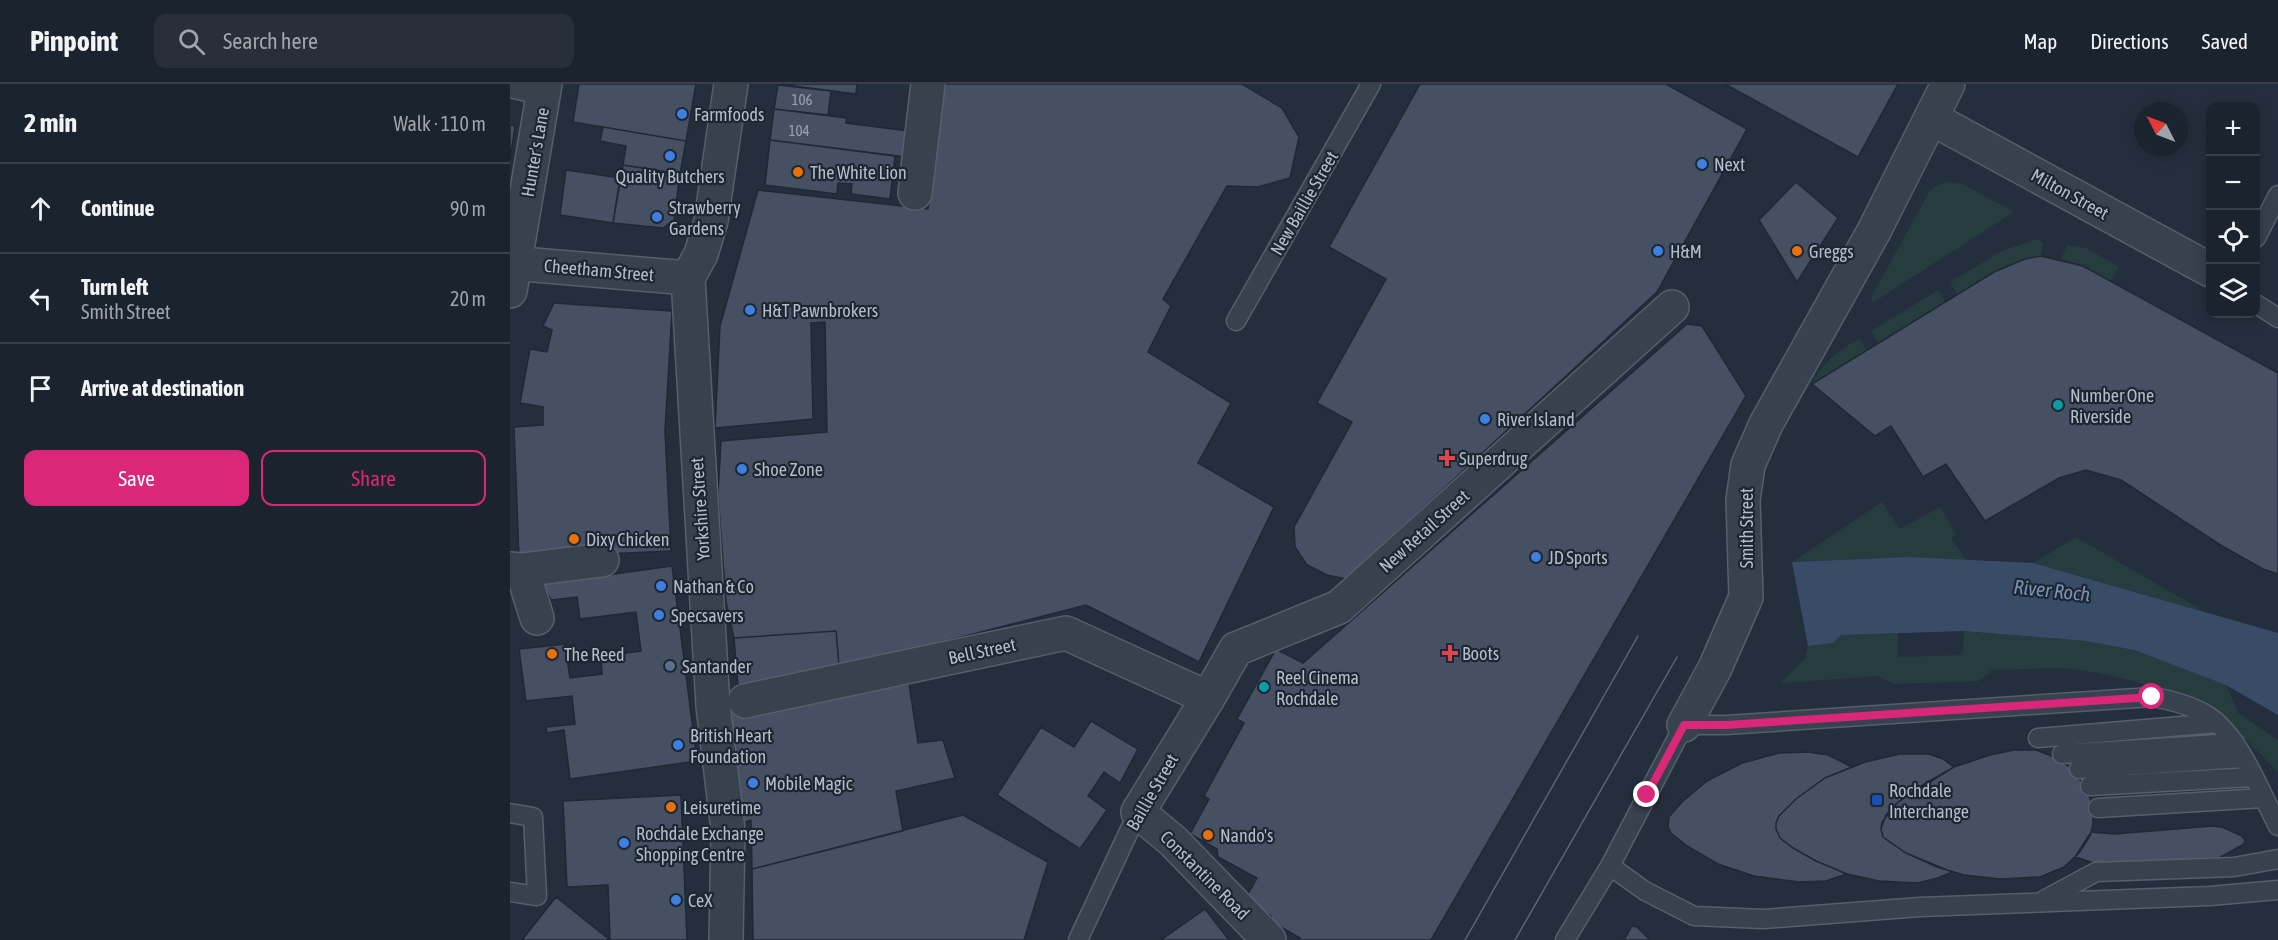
<!DOCTYPE html>
<html lang="en">
<head>
<meta charset="utf-8">
<style>
	body { margin:0; font-family:"Asap Condensed",sans-serif; background:#282f3a; color:#f1f3f6 }
	.controls { position:absolute; right:18px; top:18px; display:grid; overflow:hidden; border-radius:12px; box-shadow:0 3px 15px #0003 }
	.controls button { width:54px; height:54px; display:grid; place-items:center; padding:0; border:0; border-bottom:2px solid #39404a; background:#1b232e; color:#f1f3f6; font:30px sans-serif }
	.compass { position:absolute; left:1624px; top:18px; width:54px; height:54px; border-radius:50%; background:#1b232e; box-shadow:0 3px 15px #0003; rotate:312deg }
	.stop { position:absolute; width:18px; height:18px; margin:-14px; border:4px solid #db2777; border-radius:50%; background:#fff }
	.stop.end { background:#db2777; border-color:#fff; box-shadow:0 2px 6px #0008 }
	.list { margin:0; padding:0; list-style:none }
	h2 { display:flex; justify-content:space-between; align-items:center; height:78px; margin:0; padding:0 24px; font-size:26px }
	h2 small { font-size:20px; font-weight:400; color:#a0a4aa }
	.list li { display:grid; grid-template-columns:39px 1fr auto; gap:18px; align-items:center; box-sizing:border-box; height:90px; padding:0 24px; border-top:2px solid #39404a }
	.list b { display:block; font-size:22px; white-space:nowrap }
	.list p { margin:0; font-size:20px; white-space:nowrap; color:#a0a4aa }
	.list em { font-size:20px; font-style:normal; color:#a0a4aa }
	.actions { display:flex; gap:12px; padding:18px 24px }
	.actions a { flex:1; padding:14px 0; border:2px solid #db2777; border-radius:12px; text-align:center; font-size:21px; color:#db2777 }
	.actions .main { background:#db2777; color:#fff }
	.icon { flex:none; width:33px; height:33px; fill:none; stroke:currentColor; stroke-width:2; stroke-linecap:round; stroke-linejoin:round }
	.map { position:relative; flex:none; width:1768px; height:856px; overflow:hidden }
	header { display:flex; align-items:center; gap:36px; box-sizing:border-box; height:84px; padding:0 30px; background:#1b232e; border-bottom:2px solid #39404a }
	header strong { font-size:28px }
	nav { display:flex; gap:33px; margin-inline-start:auto; font-size:21px }
	.search { width:420px; height:54px; background:#282f3a; display:flex; align-items:center; gap:15px; box-sizing:border-box; padding:0 21px; border-radius:12px; color:#a0a4aa; font-size:22px }
	main { display:flex }
	aside { flex:1; background:#1b232e }
	.map>svg:first-child { display:block }
	.green { fill:#263c3f }
	.water { fill:#394c67 }
	.building { fill:#455162; stroke:#1f2835; stroke-width:1.5 }
	.lines { fill:none; stroke-linecap:round; stroke-linejoin:round }
	.lane-casing { stroke:#565f6c; stroke-width:21 }
	.street-casing { stroke:#565f6c; stroke-width:36 }
	.lane { stroke:#38414e; stroke-width:18 }
	.street { stroke:#38414e; stroke-width:33 }
	.tram { stroke:#5a6575; stroke-width:1.5 }
	.route { stroke:#db2777; stroke-width:8 }
	.shop-dot { fill:#3f7fe0; stroke:#1d2633; stroke-width:2 }
	.food-dot { fill:#e8710a; stroke:#1d2633; stroke-width:2 }
	.culture-dot { fill:#0f9aa8; stroke:#1d2633; stroke-width:2 }
	.health-dot { fill:#e0444e; stroke:#1d2633; stroke-width:2 }
	.service-dot { fill:#5c6f8a; stroke:#1d2633; stroke-width:2 }
	.transit-dot { fill:#1a4fb4; stroke:#1d2633; stroke-width:2 }
	.labels { text-anchor:middle; dominant-baseline:central; stroke-width:4.5; stroke-linejoin:round; paint-order:stroke }
	.number-label { font-size:15px; fill:#98a1af }
	.poi-label { font-size:18px; fill:#b4bcc9; stroke:#1d2633; text-anchor:start }
	.street-label { font-size:18px; fill:#b4bcc9; stroke:#1d2633 }
	.water-label { font-size:20px; font-style:italic; fill:#7c92b1; stroke:#1d2633 }
</style>
</head>
<body>
<header>
<strong>Pinpoint</strong>
<div class="search"><svg class="icon" aria-label="search" viewBox="0 0 24 24"><circle cx="10" cy="10" r="6"/><path d="M15 15l6 6"/></svg>Search here</div>
<nav><a>Map</a><a>Directions</a><a>Saved</a></nav>
</header>
<main>
<aside>
<h2>2 min<small>Walk · 110 m</small></h2>
<ul class="list">
<li><svg class="icon" aria-label="ahead" viewBox="0 0 24 24"><path d="M12 20V5M6 11l6-6 6 6"/></svg><div><b>Continue</b></div><em>90 m</em></li>
<li><svg class="icon" aria-label="left" viewBox="0 0 24 24"><path d="M17 20v-9H6M10 6l-5 5 5 5"/></svg><div><b>Turn left</b><p>Smith Street</p></div><em>20 m</em></li>
<li><svg class="icon" aria-label="arrive" viewBox="0 0 24 24"><path d="M6 21V4h12l-3 4 3 4H6"/></svg><div><b>Arrive at destination</b></div></li>
</ul>
<div class="actions"><a class="main">Save</a><a>Share</a></div>
</aside>
<div class="map">
<svg width="1768" height="856" viewBox="0 0 1768 856">
	<rect width="100%" height="100%" fill="#242f3e"/>
	<path class="green" d="M1437,98L1453,100L1504,128L1362,219V212L1418,110L1424,103Z
		M1528,155L1533,159L1531,172L1499,181L1448,212L1440,198L1494,166Z
		M1557,161L1576,164L1609,183L1601,197L1573,182L1551,175Z
		M1428,206L1436,219L1369,260L1361,247Z
		M1350,254L1357,268L1302,300C1312,278 1330,266 1350,254Z
		M1372,418L1390,445L1430,423L1446,450L1441,454L1456,476L1399,473L1282,478Z
		M1566,453L1695,528L1523,479Z
		M1454,547L1576,557L1624,566L1716,601L1728,629L1768,656V688L1708,627L1630,599L1590,589L1553,584L1482,586L1468,597L1384,600L1368,592L1271,599L1295,574L1298,562L1323,559L1331,551L1388,549V573L1453,571Z"/>
	<path class="water" d="M1399,473L1523,479L1768,549V631L1716,601L1624,566L1576,557L1454,547L1331,551L1323,559L1298,562L1282,478Z"/>
	<path class="building" d="M69,0H186L176,57L63,38Z
		M268,0H347L346,10Z
		M433,0H732L772,24L789,53L780,94L747,103L717,102L653,215L661,222L638,268L721,319L688,379L764,423L689,578L576,521L393,568L330,594L326,547L224,554L216,518L208,410L211,357L317,348L315,238L301,239L303,335L205,344L210,242L248,106L418,125Z
		M910,0H1156L1237,45L1147,208L836,495L817,491L797,481L785,463L784,443L842,338L807,319L876,195L819,163Z
		M1215,0H1388L1348,73Z
		M268,1L321,7L318,31L264,25Z
		M264,25L337,34L336,39L399,47L396,73L260,56Z
		M0,41L5,42L0,76Z
		M93,43L176,57L170,90L113,81L116,62L90,57Z
		M260,56L385,72L380,115L341,110L342,100L328,99L327,110L255,101Z
		M113,81L170,90L164,136L153,144L103,139Z
		M56,86L110,94L103,139L50,131Z
		M1286,98L1328,134L1287,198L1249,136Z
		M1531,172L1573,182L1768,289V490L1753,485L1712,462L1611,396L1576,386L1549,394L1475,437L1436,380L1413,393L1381,342L1365,352L1302,300L1484,188L1515,175Z
		M44,219L162,227L155,347L161,467L9,474L4,343L33,341V323L10,319L20,265L37,268L42,246L33,242Z
		M1177,240L1192,242L1236,312L921,856H788L790,854L760,837L761,832L734,817L747,794L708,773L707,765L680,750L699,715L694,712L734,639L727,635L766,565L793,579Z
		M162,482L187,677L60,695L54,646L37,649L36,643L65,640L62,612L16,617L9,565L55,560L60,594L92,590L91,572L131,567L126,528L70,535L67,513L41,516L32,500Z
		M326,547L330,594L228,602L224,554Z
		M399,600L408,659L433,656L445,694L386,707L393,747L242,785L241,736L230,740L215,631Z
		M581,637L628,665L610,699L594,688L578,712L597,726L570,765L487,711L531,643L564,663Z
		M1504,666H1526L1544,673L1560,683L1573,700L1580,714L1583,724V740L1580,752L1569,769L1554,783L1530,793L1490,795L1454,791L1427,783L1396,769L1373,753L1371,745L1376,731L1388,718L1416,699L1444,683L1480,671Z
		M1298,668L1318,671L1342,683L1315,694L1286,715L1269,732L1266,739V745L1270,754L1283,764L1306,777L1337,790L1316,797L1289,798L1244,792L1208,780L1177,762L1161,749L1158,743L1159,733L1172,718L1197,697L1232,679L1269,669Z
		M1390,670H1419L1433,675L1444,683L1388,718L1372,738L1371,745L1373,753L1396,769L1442,788L1428,794L1408,799L1369,797L1337,790L1306,777L1283,764L1270,754L1266,745V739L1269,732L1286,715L1315,694L1355,678Z
		M171,711L177,856H12L46,813L100,856L98,801L57,803L53,717Z
		M453,731L538,778L514,856H243L242,785Z
		M1702,742L1712,743L1732,752L1735,756L1734,760L1709,774L1587,780L1565,773L1581,748L1605,750Z
		M695,825L719,856H651Z
		M1122,842L1127,843L1140,856H1114Z"/>
	<g class="lines">
		<defs>
			<path id="lane" d="M0,4L34,12
				M1746,154L1768,111
				M1746,220L1768,234
				M726,237L861,0
				M1528,654L1707,639
				M1552,670L1725,659
				M1569,685L1733,674
				M1580,702L1743,693
				M1588,724L1753,714
				M0,729L23,733L27,812L0,808
				M1100,782L1135,807L1184,832L1253,835L1410,823L1700,812L1768,806
				M1534,816L1586,788L1724,783L1768,775
				M568,856L628,728
				M1055,856L1100,782L1174,641H1216L1642,613C1660,616 1678,620 1695,630C1729,649 1750,708 1768,742"/>
			<path id="street" d="M1421,34L1700,186
				M405,109L418,0
				M0,179L178,194
				M0,207L35,0
				M0,485L12,486L92,476
				M12,486L27,534
				M235,617L556,549L698,614
				M1174,641L1205,584L1236,513L1233,416L1238,381L1256,340L1364,147L1438,0
				M216,856L218,746L203,622L178,194L191,170L201,137L221,0
				M759,856L663,757L628,728L698,614L726,565L829,523L1162,223"/>
		</defs>
		<use href="#lane" class="lane-casing"/>
		<use href="#street" class="street-casing"/>
		<use href="#lane" class="lane"/>
		<use href="#street" class="street"/>
		<path class="tram" d="M955,856L1128,552
			M1005,856L1167,573"/>
	</g>
	<g class="lines">
		<path class="route" d="M1137,711L1174,641H1216L1642,613"/>
	</g>
	<g class="shop-dot">
		<circle cx="172" cy="30" r="6"/>
		<circle cx="160" cy="72" r="6"/>
		<circle cx="1192" cy="80" r="6"/>
		<circle cx="147" cy="133" r="6"/>
		<circle cx="1148" cy="167" r="6"/>
		<circle cx="240" cy="226" r="6"/>
		<circle cx="975" cy="335" r="6"/>
		<circle cx="232" cy="385" r="6"/>
		<circle cx="1026" cy="473" r="6"/>
		<circle cx="151" cy="502" r="6"/>
		<circle cx="149" cy="531" r="6"/>
		<circle cx="168" cy="661" r="6"/>
		<circle cx="243" cy="699" r="6"/>
		<circle cx="114" cy="759" r="6"/>
		<circle cx="166" cy="816" r="6"/>
	</g>
	<g class="food-dot">
		<circle cx="288" cy="88" r="6"/>
		<circle cx="1287" cy="167" r="6"/>
		<circle cx="64" cy="455" r="6"/>
		<circle cx="42" cy="570" r="6"/>
		<circle cx="161" cy="723" r="6"/>
		<circle cx="698" cy="751" r="6"/>
	</g>
	<g class="culture-dot">
		<circle cx="1548" cy="321" r="6"/>
		<circle cx="754" cy="603" r="6"/>
	</g>
	<g class="health-dot">
		<path d="M934 365h6v6h6v6h-6v6h-6v-6h-6v-6h6z"/>
		<path d="M937 560h6v6h6v6h-6v6h-6v-6h-6v-6h6z"/>
	</g>
	<circle class="service-dot" cx="160" cy="582" r="6"/>
	<rect class="transit-dot" x="1361" y="710" width="12" height="12" rx="3"/>
	<g class="labels">
		<g class="number-label">
			<text x="292" y="15">106</text>
			<text x="289" y="46">104</text>
		</g>
		<g class="poi-label">
			<text x="184" y="30">Farmfoods</text>
			<text x="1204" y="80">Next</text>
			<text x="300" y="88">The White Lion</text>
			<text x="160" y="92" text-anchor="middle">Quality Butchers</text>
			<text x="159" y="123">Strawberry<tspan x="159" dy="21">Gardens</tspan></text>
			<text x="1160" y="167">H&amp;M</text>
			<text x="1299" y="167">Greggs</text>
			<text x="252" y="226">H&amp;T Pawnbrokers</text>
			<text x="1560" y="311">Number One<tspan x="1560" dy="21">Riverside</tspan></text>
			<text x="987" y="335">River Island</text>
			<text x="949" y="374">Superdrug</text>
			<text x="244" y="385">Shoe Zone</text>
			<text x="76" y="455">Dixy Chicken</text>
			<text x="1038" y="473">JD Sports</text>
			<text x="163" y="502">Nathan &amp; Co</text>
			<text x="161" y="531">Specsavers</text>
			<text x="952" y="569">Boots</text>
			<text x="54" y="570">The Reed</text>
			<text x="172" y="582">Santander</text>
			<text x="766" y="593">Reel Cinema<tspan x="766" dy="21">Rochdale</tspan></text>
			<text x="180" y="651">British Heart<tspan x="180" dy="21">Foundation</tspan></text>
			<text x="255" y="699">Mobile Magic</text>
			<text x="1379" y="706">Rochdale<tspan x="1379" dy="21">Interchange</tspan></text>
			<text x="173" y="723">Leisuretime</text>
			<text x="126" y="749">Rochdale Exchange<tspan x="126" dy="21">Shopping Centre</tspan></text>
			<text x="710" y="751">Nando's</text>
			<text x="178" y="816">CeX</text>
		</g>
		<g class="street-label">
			<text transform="translate(25 68) rotate(-80)">Hunter's Lane</text>
			<text transform="translate(1560 110) rotate(29)">Milton Street</text>
			<text transform="translate(794 119) rotate(-60)">New Baillie Street</text>
			<text transform="translate(89 186) rotate(5)">Cheetham Street</text>
			<text transform="translate(190 425) rotate(-94)">Yorkshire Street</text>
			<text transform="translate(1236 444) rotate(-90)">Smith Street</text>
			<text transform="translate(914 447) rotate(-42)">New Retail Street</text>
			<text transform="translate(472 567) rotate(-12)">Bell Street</text>
			<text transform="translate(642 708) rotate(-60)">Baillie Street</text>
			<text transform="translate(695 791) rotate(45)">Constantine Road</text>
		</g>
		<g class="water-label">
			<text transform="translate(1542 506) rotate(6)">River Roch</text>
		</g>
	</g>
</svg>
<div class="controls">
<button>+</button>
<button>−</button>
<button><svg class="icon" aria-label="locate" viewBox="0 0 24 24"><circle cx="12" cy="12" r="6"/><path d="M12 2v4M12 18v4M2 12h4M18 12h4"/></svg></button>
<button><svg class="icon" aria-label="layers" viewBox="0 0 24 24"><path d="M12 4l9 5-9 5-9-5zM3 14l9 5 9-5"/></svg></button>
</div>
<svg class="compass" viewBox="-18 -18 36 36"><path d="M0-13l5 13h-10z" fill="#e53935"/><path d="M0 13l5-13h-10z" fill="#a0a4aa"/></svg>
<div class="stop" style="left:1642px;top:613px"></div>
<div class="stop end" style="left:1137px;top:711px"></div>
</div>
</main>
</body>
</html>
